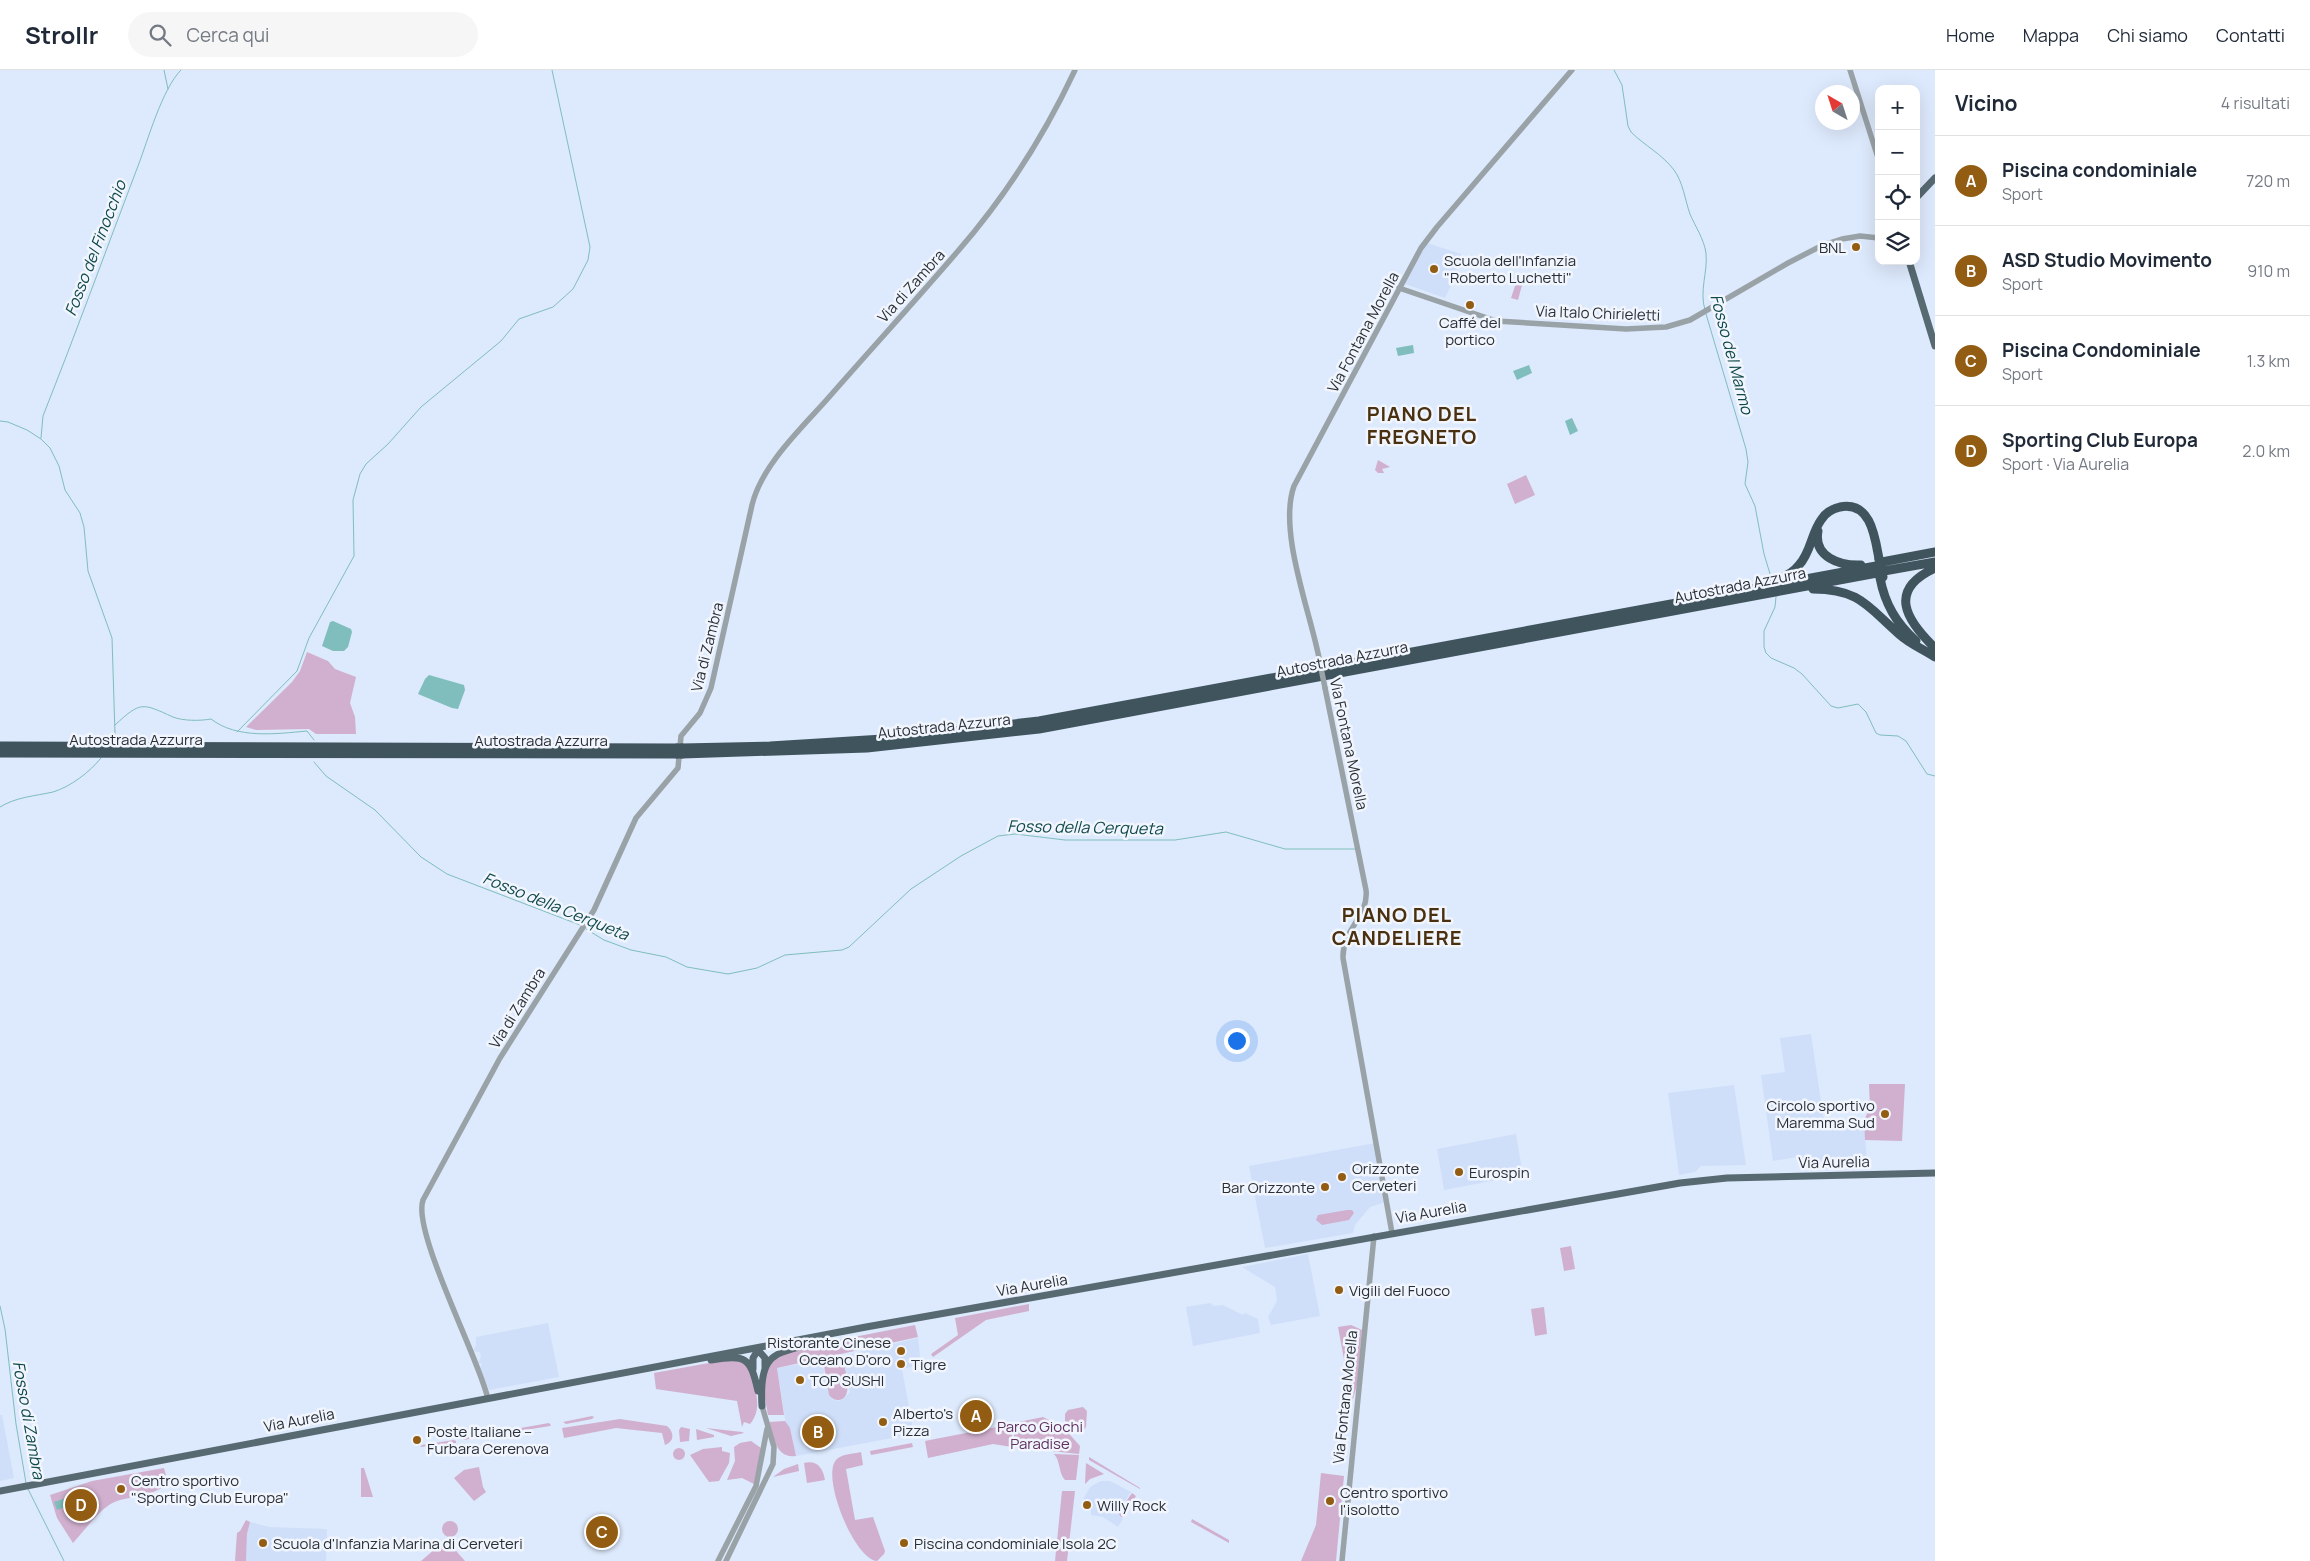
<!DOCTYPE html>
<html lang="it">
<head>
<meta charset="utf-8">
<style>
	body { margin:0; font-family:Manrope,sans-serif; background:#f6f6f7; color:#1f2937 }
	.controls { position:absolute; right:15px; top:15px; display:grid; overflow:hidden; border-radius:10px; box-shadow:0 5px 20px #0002 }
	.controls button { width:45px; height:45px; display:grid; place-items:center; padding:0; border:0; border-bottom:1px solid #e0e1e3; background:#fff; color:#1f2937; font:25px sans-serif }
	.compass { position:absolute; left:1815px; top:15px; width:45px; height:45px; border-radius:50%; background:#fff; box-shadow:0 5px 20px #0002; rotate:321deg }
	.you { position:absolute; left:1236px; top:970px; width:18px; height:18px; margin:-12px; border:4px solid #fff; border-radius:50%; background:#1a73e8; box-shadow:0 0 0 8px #1a73e833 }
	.badge { display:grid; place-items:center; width:32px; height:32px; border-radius:50%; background:#925d12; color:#fff; font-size:16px; font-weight:700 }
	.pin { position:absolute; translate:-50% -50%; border:2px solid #fff; box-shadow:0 1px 5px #0006 }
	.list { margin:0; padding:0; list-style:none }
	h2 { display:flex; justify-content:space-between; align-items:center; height:65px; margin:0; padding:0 20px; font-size:21px }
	h2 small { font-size:16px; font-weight:400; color:#747a83 }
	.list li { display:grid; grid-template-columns:32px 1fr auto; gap:15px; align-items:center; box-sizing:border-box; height:90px; padding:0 20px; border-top:1px solid #e0e1e3 }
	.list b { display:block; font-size:19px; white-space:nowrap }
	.list p { margin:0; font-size:16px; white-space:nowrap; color:#747a83 }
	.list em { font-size:16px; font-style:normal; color:#747a83 }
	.icon { flex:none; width:28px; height:28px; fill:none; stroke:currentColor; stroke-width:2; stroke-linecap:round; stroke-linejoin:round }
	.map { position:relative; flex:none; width:1935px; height:1491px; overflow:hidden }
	header { display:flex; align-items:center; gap:30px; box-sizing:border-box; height:70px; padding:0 25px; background:#fff; border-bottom:1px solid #e0e1e3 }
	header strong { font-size:24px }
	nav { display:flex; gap:28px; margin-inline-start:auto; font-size:18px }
	.search { width:350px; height:45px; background:#f6f6f7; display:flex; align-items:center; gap:12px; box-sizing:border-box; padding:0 18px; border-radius:28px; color:#747a83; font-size:19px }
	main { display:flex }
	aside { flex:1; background:#fff }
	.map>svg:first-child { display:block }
	.built { fill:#d0dff9 }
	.green { fill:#d0b0ce }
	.water { fill:#7fbebc }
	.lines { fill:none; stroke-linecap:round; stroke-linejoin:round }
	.stream { stroke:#7fbebc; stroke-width:1 }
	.minor { stroke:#99a2a7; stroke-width:5.5 }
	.major { stroke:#576971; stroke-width:7 }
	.highway { stroke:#40545e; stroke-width:9 }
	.minor-bridge { stroke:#99a2a7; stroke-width:5.5 }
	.highway-bridge { stroke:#40545e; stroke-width:9 }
	.poi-dot { fill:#925d12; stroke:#f1f5fd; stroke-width:2 }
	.labels { text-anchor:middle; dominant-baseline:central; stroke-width:5; stroke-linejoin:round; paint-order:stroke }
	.poi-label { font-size:15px; fill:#2a2f36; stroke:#f1f5fd; text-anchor:start }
	.street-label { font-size:15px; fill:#2a2f36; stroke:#f1f5fd }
	.park-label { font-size:15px; fill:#60315f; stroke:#f1f5fd }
	.water-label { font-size:16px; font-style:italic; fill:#0f4848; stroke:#f1f5fd }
	.district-label { font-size:20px; font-weight:bold; letter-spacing:1px; fill:#4a300f; stroke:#f1f5fd }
</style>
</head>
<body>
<header>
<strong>Strollr</strong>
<div class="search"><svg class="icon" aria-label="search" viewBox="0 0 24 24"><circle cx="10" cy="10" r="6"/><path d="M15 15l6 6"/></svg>Cerca qui</div>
<nav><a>Home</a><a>Mappa</a><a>Chi siamo</a><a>Contatti</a></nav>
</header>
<main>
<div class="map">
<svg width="1935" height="1491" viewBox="0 0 1935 1491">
	<rect width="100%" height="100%" fill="#dde9fc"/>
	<path class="built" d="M1427,173L1461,184L1454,209L1445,228L1405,214L1416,189Z
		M1811,964L1824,1051L1864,1050L1867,1093L1832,1095L1830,1089L1826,1092L1798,1093L1797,1087L1773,1091L1761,1005L1785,1002L1780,968Z
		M1734,1015L1746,1095L1701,1096L1695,1102L1679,1105L1668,1023Z
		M1516,1064L1523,1105L1444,1120L1437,1079Z
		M1375,1073L1385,1132L1370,1137L1355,1155L1353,1163L1265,1178L1249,1096Z
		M1308,1184L1320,1246L1271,1255L1268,1247L1277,1231L1275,1217L1242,1197Z
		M1210,1233L1214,1236L1223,1235L1243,1245L1245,1243L1258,1249L1260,1263L1193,1276L1186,1237Z
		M548,1253L559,1307L489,1320L480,1298L482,1294L478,1293L481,1287L480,1282L473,1281L476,1275V1267Z
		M918,1268L921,1295L902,1299L914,1364L796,1386L790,1358L786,1355L777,1298L822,1290L829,1325L832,1329L838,1331L843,1329L850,1322L843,1286Z
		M0,1345H2L14,1408L0,1411Z
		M1101,1411H1110L1131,1422L1117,1443L1123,1449L1118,1457L1103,1447L1091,1445V1438L1083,1437L1084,1428L1090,1417Z
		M250,1452L269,1457L325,1459L327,1460L326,1491H246L247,1464Z"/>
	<path class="green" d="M1516,213L1522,215L1518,230L1511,228Z
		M1378,390L1390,397L1382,399L1384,403H1378L1375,400Z
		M1526,405L1535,425L1515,434L1507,414Z
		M307,582L328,591L335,599L356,607L350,633L355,647L356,664H316L309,659L256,660L246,657L292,612L300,601Z
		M1869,1014H1905L1902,1071L1865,1070L1864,1050L1870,1038Z
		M1347,1140H1352L1354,1143L1349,1150L1322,1155L1316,1150L1318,1145Z
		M1571,1176L1575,1199L1564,1201L1560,1178Z
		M1029,1234V1241L986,1250L933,1287L931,1284L958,1265L955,1248Z
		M1544,1237L1547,1264L1535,1266L1531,1239Z
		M915,1255L918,1267L777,1298L784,1345H768L763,1317L765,1304L774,1290L798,1278Z
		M1351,1255L1362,1260L1357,1315L1352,1332L1338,1257Z
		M842,1286C844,1296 855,1328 839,1330C835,1330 832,1329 829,1325L823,1290Z
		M731,1289H740L750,1298C754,1317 764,1338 750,1354L744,1352L742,1357L737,1331L656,1319L654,1303Z
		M1083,1337L1087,1341L1086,1357L1084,1360L1076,1361L1065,1351V1344L1068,1340Z
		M592,1346L594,1347L592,1349L566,1354L563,1352Z
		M1043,1347L1063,1357L1080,1376L1079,1384L1014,1377V1353Z
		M620,1349L667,1356C674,1362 675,1371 665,1375L662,1363L616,1358L564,1368L562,1358Z
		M785,1351L790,1358L796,1386C776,1389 773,1366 769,1352Z
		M549,1353L551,1355L550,1356L463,1370L465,1368Z
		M1012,1354V1377L993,1374L928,1388L925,1371Z
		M681,1357L690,1359L689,1371L680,1372L679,1360Z
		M706,1358L742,1362L744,1363L731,1366Z
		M696,1359L714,1365V1367L697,1370Z
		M454,1370L456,1371V1373L420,1377L422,1375Z
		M751,1371L761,1378L754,1414L742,1408L727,1410L735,1391L734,1377L740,1373Z
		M912,1373L913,1377L871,1385L870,1381Z
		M722,1377V1381L730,1383L729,1393L719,1411L709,1412L690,1385L703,1379Z
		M673 1384a6 6 0 1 1 12 0a6 6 0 1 1-12 0Z
		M861,1382L863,1395L846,1399L855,1450L873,1447L885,1481L884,1484L877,1491C854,1489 821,1407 836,1390C841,1384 853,1384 861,1382Z
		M1054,1384L1079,1385L1076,1410H1065C1058,1402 1061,1392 1054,1384Z
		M1089,1387L1140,1418V1419L1089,1390Z
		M804,1393C817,1390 823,1398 825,1410L807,1413Z
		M1086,1393L1104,1404L1090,1409L1085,1414Z
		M798,1394L799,1401L773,1407L784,1399Z
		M479,1397L483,1417L486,1422L474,1431L454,1408L464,1400Z
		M164,1398L168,1413C147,1431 125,1424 109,1435C96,1444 84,1461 73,1473L57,1448L50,1425L92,1411Z
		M361,1398H364L373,1427H361Z
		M1321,1403L1344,1406L1336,1491H1301L1316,1455Z
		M1062,1421H1075L1067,1491H1055Z
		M1132,1423L1136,1426L1124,1446L1121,1447L1118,1443Z
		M1192,1449L1229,1470V1473L1191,1452Z
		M246,1450L250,1452L247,1464L246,1491H235L237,1463L240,1461Z
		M442 1459a8 8 0 1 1 16 0a8 8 0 1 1-16 0Z
		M442,1473L450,1474L465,1491H421Z"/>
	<path class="water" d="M1413,275L1414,283L1398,286L1396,278Z
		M1529,295L1532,303L1517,310L1513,301Z
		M1572,348L1578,361L1570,365L1565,351Z
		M333,551L351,559L352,562L348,577L344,581H333L322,576L330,552Z
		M429,605L464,615L465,620L458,639L452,638L418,624L425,609Z
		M69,1427L71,1435L57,1440L54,1432Z"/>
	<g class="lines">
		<path class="stream" d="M164,0L168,19
			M1614,0L1622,15L1628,56L1631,62C1645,76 1662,84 1674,100C1683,112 1685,130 1690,144C1695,156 1704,169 1706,183C1708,202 1699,221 1705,240
			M1706,244L1746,379L1748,392L1745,414L1755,436L1764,484L1771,507
			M0,351L8,352L27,360L41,369L50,378L59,396L65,420L80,443L84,457L88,501L112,568L115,664L111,672
			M41,368L43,346C76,263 106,180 138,96C148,70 162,19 181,0
			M1776,527L1775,537L1764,561V577L1766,583L1771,588L1794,598L1802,604L1831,636L1838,638L1858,634L1866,642L1876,663L1880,665L1898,666L1906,671L1927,704L1935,706
			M115,655C141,631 142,633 173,647C183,651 200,651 211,649C237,669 275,664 307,661L314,670
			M237,662L297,601L309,568L354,486L353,430L360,404L366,394L388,374L421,337L501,271L519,249L553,237L573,219L588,190L590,177L552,0
			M314,692L326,706L375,740L421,787L447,804L580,855
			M0,737C16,727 35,726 53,722C70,717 90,702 101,688
			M586,859L604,870L631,880L666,887L687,897L728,904L757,898L785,885L842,880L849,877L911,819L961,786L998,766L1015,764L1065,770H1175L1226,762L1285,779H1355
			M0,1236L5,1259L16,1354L26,1413
			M28,1419L64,1491"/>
		<path class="minor" d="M1850,0L1879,91
			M1399,218L1496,251L1626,259L1666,257L1690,250L1788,193L1823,175L1842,169L1860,166L1879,168
			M1319,588C1310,541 1278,461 1294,416L1421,178L1437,157L1572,0
			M1325,618L1366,820C1369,847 1342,859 1343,888L1392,1163
			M488,1329C479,1288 412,1162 423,1130L500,988L594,840L636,748L678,698L681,666L700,643L711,618L752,435C762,394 803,357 830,326C873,277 916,230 958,181C1005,127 1045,64 1075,0
			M718,1491L756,1416L767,1359
			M726,1491L773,1394L774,1377L762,1336
			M1342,1491L1374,1166"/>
		<path class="major" d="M1916,128L1935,108
			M1909,191L1935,276
			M758,1280L765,1288V1297
			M711,1290C746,1285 750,1286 758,1321
			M753,1299V1288L758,1280
			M762,1336C758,1274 781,1286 825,1269
			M0,1421L866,1257L1680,1113L1727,1108L1935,1103"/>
		<path class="highway" d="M1818,461C1813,487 1840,496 1861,495
			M1882,492L1935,482
			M1935,498C1887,520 1906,550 1935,578
			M1884,501L1935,492
			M1880,508C1885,534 1896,553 1916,571
			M1769,512C1781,509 1792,504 1799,495C1811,482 1811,464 1821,450C1825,443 1832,439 1840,437C1871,431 1875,467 1879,489
			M1813,519C1860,519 1868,537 1899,564C1910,574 1923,579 1935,587
			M0,676L677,678
			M682,678L770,676L883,669L1039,651L1876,496
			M0,683L677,684
			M682,684L867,678L1039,659L1877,503"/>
		<path class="minor-bridge" d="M1319,588L1325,618"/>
		<path class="highway-bridge" d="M1879,489L1883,507
			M677,678H682
			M677,684H682"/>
	</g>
	<g class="poi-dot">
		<circle cx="1856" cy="177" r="5"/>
		<circle cx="1434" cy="199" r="5"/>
		<circle cx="1470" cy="235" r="5"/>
		<circle cx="1885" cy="1044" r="5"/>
		<circle cx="1459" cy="1102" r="5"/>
		<circle cx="1342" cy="1107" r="5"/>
		<circle cx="1325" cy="1117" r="5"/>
		<circle cx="1339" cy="1220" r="5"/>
		<circle cx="901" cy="1281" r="5"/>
		<circle cx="901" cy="1294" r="5"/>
		<circle cx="800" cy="1310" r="5"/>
		<circle cx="883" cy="1352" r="5"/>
		<circle cx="417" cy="1370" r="5"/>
		<circle cx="121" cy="1419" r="5"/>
		<circle cx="1330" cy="1431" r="5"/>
		<circle cx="1087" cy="1435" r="5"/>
		<circle cx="263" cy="1473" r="5"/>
		<circle cx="904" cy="1473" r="5"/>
	</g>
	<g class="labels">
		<g class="poi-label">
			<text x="1846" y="177" text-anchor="end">BNL</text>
			<text x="1444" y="190">Scuola dell'Infanzia<tspan x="1444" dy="17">"Roberto Luchetti"</tspan></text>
			<text x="1470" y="252" text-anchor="middle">Caffé del<tspan x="1470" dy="17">portico</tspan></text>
			<text x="1875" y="1035" text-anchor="end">Circolo sportivo<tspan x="1875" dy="17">Maremma Sud</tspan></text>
			<text x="1352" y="1098">Orizzonte<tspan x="1352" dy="17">Cerveteri</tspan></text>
			<text x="1469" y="1102">Eurospin</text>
			<text x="1315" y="1117" text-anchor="end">Bar Orizzonte</text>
			<text x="1349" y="1220">Vigili del Fuoco</text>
			<text x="891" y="1272" text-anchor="end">Ristorante Cinese<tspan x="891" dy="17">Oceano D'oro</tspan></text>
			<text x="911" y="1294">Tigre</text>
			<text x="810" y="1310">TOP SUSHI</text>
			<text x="893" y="1343">Alberto's<tspan x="893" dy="17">Pizza</tspan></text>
			<text x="427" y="1361">Poste Italiane –<tspan x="427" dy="17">Furbara Cerenova</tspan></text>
			<text x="131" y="1410">Centro sportivo<tspan x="131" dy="17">"Sporting Club Europa"</tspan></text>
			<text x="1340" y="1422">Centro sportivo<tspan x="1340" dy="17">l'isolotto</tspan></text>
			<text x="1097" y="1435">Willy Rock</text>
			<text x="273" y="1473">Scuola d'Infanzia Marina di Cerveteri</text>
			<text x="914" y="1473">Piscina condominiale Isola 2C</text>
		</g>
		<g class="street-label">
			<text transform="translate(911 216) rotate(-48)">Via di Zambra</text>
			<text transform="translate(1598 243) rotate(2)">Via Italo Chirieletti</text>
			<text transform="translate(1363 262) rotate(-62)">Via Fontana Morella</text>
			<text transform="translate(1740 515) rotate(-11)">Autostrada Azzurra</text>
			<text transform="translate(707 577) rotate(-76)">Via di Zambra</text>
			<text transform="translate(1342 589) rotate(-11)">Autostrada Azzurra</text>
			<text transform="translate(944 656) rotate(-6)">Autostrada Azzurra</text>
			<text x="136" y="669">Autostrada Azzurra</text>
			<text x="541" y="670">Autostrada Azzurra</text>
			<text transform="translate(1349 674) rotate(78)">Via Fontana Morella</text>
			<text transform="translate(517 938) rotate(-58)">Via di Zambra</text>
			<text transform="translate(1834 1092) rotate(-1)">Via Aurelia</text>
			<text transform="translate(1431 1142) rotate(-10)">Via Aurelia</text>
			<text transform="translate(1032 1215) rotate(-10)">Via Aurelia</text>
			<text transform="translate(1345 1327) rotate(-84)">Via Fontana Morella</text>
			<text transform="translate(299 1350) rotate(-11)">Via Aurelia</text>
		</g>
		<g class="park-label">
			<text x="1040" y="1356">Parco Giochi<tspan x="1040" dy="17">Paradise</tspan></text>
		</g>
		<g class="water-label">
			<text transform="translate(95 178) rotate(-69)">Fosso del Finocchio</text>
			<text transform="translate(1732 284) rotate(75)">Fosso del Marmo</text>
			<text transform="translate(1085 757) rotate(1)">Fosso della Cerqueta</text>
			<text transform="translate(556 836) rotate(22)">Fosso della Cerqueta</text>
			<text transform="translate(29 1350) rotate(80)">Fosso di Zambra</text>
		</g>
		<g class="district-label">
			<text x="1422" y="343">PIANO DEL<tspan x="1422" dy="23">FREGNETO</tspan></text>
			<text x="1397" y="844">PIANO DEL<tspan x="1397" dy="23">CANDELIERE</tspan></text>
		</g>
	</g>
</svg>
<div class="controls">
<button>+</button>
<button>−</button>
<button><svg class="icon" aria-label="locate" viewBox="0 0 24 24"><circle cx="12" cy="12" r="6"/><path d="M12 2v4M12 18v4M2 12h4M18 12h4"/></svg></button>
<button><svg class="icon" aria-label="layers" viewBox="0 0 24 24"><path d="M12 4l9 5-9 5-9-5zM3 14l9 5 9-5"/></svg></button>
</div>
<svg class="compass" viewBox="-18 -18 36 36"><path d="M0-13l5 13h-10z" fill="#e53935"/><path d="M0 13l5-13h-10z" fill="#747a83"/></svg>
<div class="you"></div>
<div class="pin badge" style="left:976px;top:1346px">A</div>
<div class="pin badge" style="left:818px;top:1362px">B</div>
<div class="pin badge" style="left:602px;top:1462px">C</div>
<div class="pin badge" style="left:81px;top:1435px">D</div>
</div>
<aside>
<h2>Vicino<small>4 risultati</small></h2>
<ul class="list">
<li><span class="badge">A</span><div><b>Piscina condominiale</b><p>Sport</p></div><em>720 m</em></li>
<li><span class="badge">B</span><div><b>ASD Studio Movimento</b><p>Sport</p></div><em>910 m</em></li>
<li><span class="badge">C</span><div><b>Piscina Condominiale</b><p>Sport</p></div><em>1.3 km</em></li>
<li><span class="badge">D</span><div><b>Sporting Club Europa</b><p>Sport · Via Aurelia</p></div><em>2.0 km</em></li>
</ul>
</aside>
</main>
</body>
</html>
